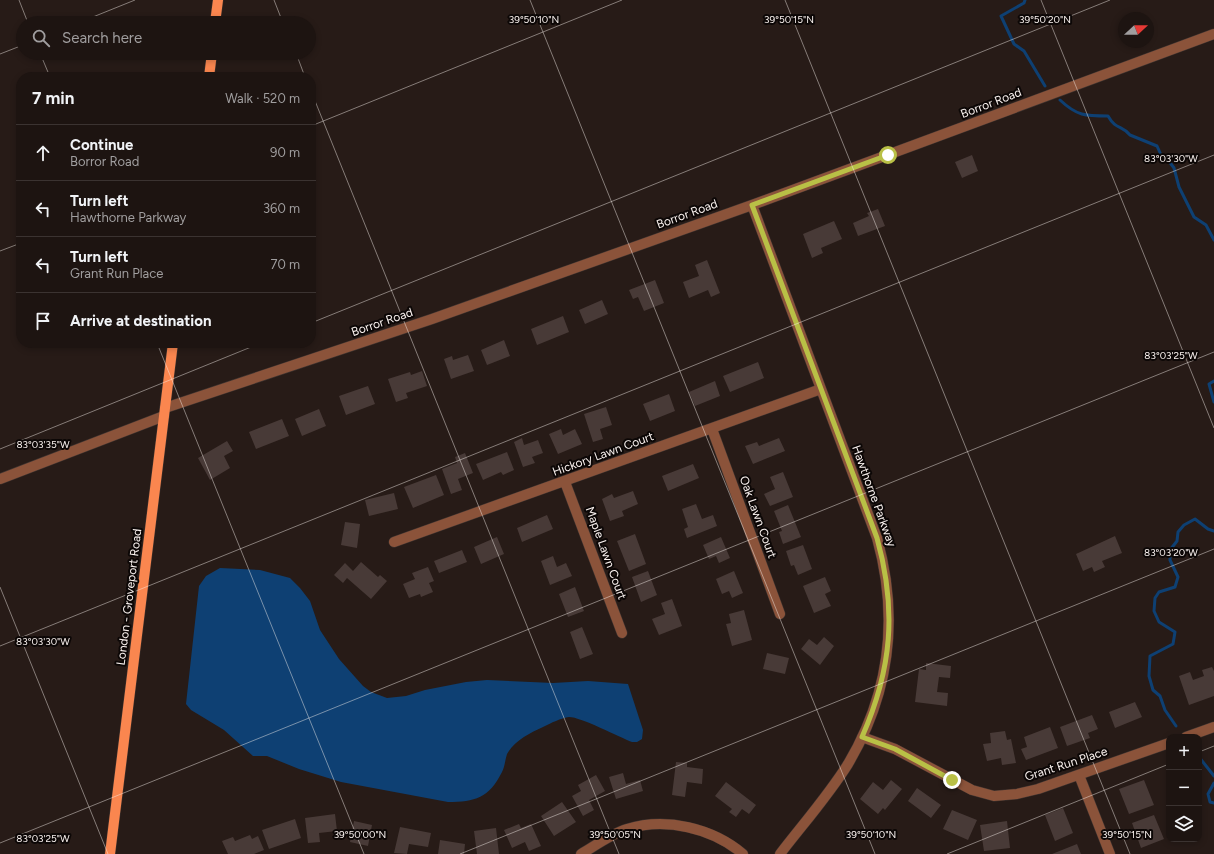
<!DOCTYPE html>
<html lang="en">
<head>
<meta charset="utf-8">
<style>
	body { margin:0; font-family:Figtree,sans-serif; background:#251d1a; color:#f1f3f6 }
	.controls { position:absolute; right:12px; bottom:12px; display:grid; overflow:hidden; border-radius:8px; box-shadow:0 2px 6px #0003 }
	.controls button { width:36px; height:36px; display:grid; place-items:center; padding:0; border:0; border-bottom:1px solid #3b3331; background:#1d1411; color:#f1f3f6; font:20px sans-serif }
	.compass { position:absolute; left:1118px; top:12px; width:36px; height:36px; border-radius:50%; background:#1d1411; box-shadow:0 2px 6px #0003; rotate:68deg }
	.stop { position:absolute; width:12px; height:12px; margin:-9px; border:3px solid #b9c046; border-radius:50%; background:#fff }
	.stop.end { background:#b9c046; border-color:#fff; box-shadow:0 1px 4px #0008 }
	.list { margin:0; padding:0; list-style:none }
	h2 { display:flex; justify-content:space-between; align-items:center; height:52px; margin:0; padding:0 16px; font-size:17px }
	h2 small { font-size:13px; font-weight:400; color:#a09e9f }
	.list li { display:grid; grid-template-columns:26px 1fr auto; gap:12px; align-items:center; box-sizing:border-box; height:56px; padding:0 16px; border-top:1px solid #3b3331 }
	.list b { display:block; font-size:15px; white-space:nowrap }
	.list p { margin:0; font-size:13px; white-space:nowrap; color:#a09e9f }
	.list em { font-size:13px; font-style:normal; color:#a09e9f }
	.icon { flex:none; width:22px; height:22px; fill:none; stroke:currentColor; stroke-width:2; stroke-linecap:round; stroke-linejoin:round }
	.map { position:relative; flex:none; width:1214px; height:854px; overflow:hidden }
	.search { position:absolute; background:#1d1411; box-shadow:0 2px 6px #0003; left:16px; top:16px; width:300px; height:44px; display:flex; align-items:center; gap:10px; box-sizing:border-box; padding:0 14px; border-radius:22px; color:#a09e9f; font-size:15px }
	.panel { position:absolute; background:#1d1411; box-shadow:0 2px 6px #0003; left:16px; top:72px; width:300px; height:276px; border-radius:16px }
	.map>svg:first-child { display:block }
	.water { fill:#0e4073 }
	.lines { fill:none; stroke-linecap:round; stroke-linejoin:round }
	.stream { stroke:#0e4073; stroke-width:3 }
	.building { fill:#483a37 }
	.minor-casing { stroke:#403531; stroke-width:11 }
	.major-casing { stroke:#403531; stroke-width:11 }
	.minor { stroke:#8b533a; stroke-width:10 }
	.major { stroke:#fa864f; stroke-width:10 }
	.route { stroke:#b9c046; stroke-width:5 }
	.ticks { fill:none; stroke:#fbf3f0; stroke-width:1; stroke-opacity:0.45 }
	.labels { text-anchor:middle; dominant-baseline:central; stroke-width:4; stroke-linejoin:round; paint-order:stroke }
	.street-label { font-size:12px; fill:#fbf3f0; stroke:#0c0706 }
	.ticks-label { font-size:10px; text-anchor:middle; fill:#fbf3f0; stroke:#0c0706; stroke-width:4; stroke-linejoin:round; paint-order:stroke }
</style>
</head>
<body>
<div class="map">
<svg width="1214" height="854" viewBox="0 0 1214 854">
	<rect width="100%" height="100%" fill="#271b17"/>
	<path class="water" d="M220,568L260,570L290,578L300,588L310,601L320,630L339,659L363,686L371,692L387,698L406,696L425,690L466,682L487,680L553,683L588,681L628,684L643,730L642,739L637,742H632C619,737 581,717 569,717C561,718 551,723 543,727C530,733 515,740 507,754C505,760 505,766 502,772C489,798 475,802 448,802L341,782L299,769L267,756H253L224,730L191,710L186,704L199,586L206,576Z"/>
	<g class="lines">
		<path class="stream" d="M1025,0L1024,3L1001,16L1014,44L1024,51L1045,86
			M1060,100C1077,116 1085,116 1108,116C1116,130 1122,125 1130,135L1157,146L1162,157L1168,160L1174,168L1179,187L1194,217L1206,225L1214,240
			M1214,381L1209,384L1214,402
			M1176,726L1165,710L1160,696L1153,690L1149,676L1150,656L1173,644L1175,632L1159,622L1154,611L1155,598L1159,592L1175,587L1178,577L1170,560V550L1177,541L1178,532L1184,525L1195,519L1208,529L1214,531
			M1199,757L1214,776
			M1214,783L1208,794L1210,802L1214,803"/>
	</g>
	<path class="building" d="M972,155L978,171L962,178L955,162Z
		M878,209L885,226L858,236L853,223L869,216L867,213Z
		M834,221L842,239L821,248L823,253L812,258L803,234Z
		M707,260L720,293L711,297L708,290L689,298L683,282L699,276L695,265Z
		M655,280L664,303L644,311L638,297L633,299L629,290Z
		M602,300L608,314L585,324L579,310Z
		M563,316L569,332L537,345L531,329Z
		M504,340L510,356L487,365L481,350Z
		M468,355L474,371L451,379L444,359L452,356L453,360Z
		M758,362L764,378L730,392L723,376Z
		M422,371L427,386L406,393L408,398L396,402L388,379L410,372L411,375Z
		M715,381L720,396L695,406L689,392Z
		M368,386L375,404L346,415L339,396Z
		M669,394L675,411L650,421L643,404Z
		M606,407L612,425L600,429L603,439L593,442L584,414Z
		M319,409L326,426L302,436L295,419Z
		M282,419L289,436L256,449L249,432Z
		M561,429L563,435L575,429L582,444L558,454L549,434Z
		M522,438L524,445L538,440L543,453L532,457L535,463L523,467L514,442Z
		M779,438L785,451L753,464L745,446L757,442L759,446Z
		M227,441L233,451L224,456L230,468L210,480L198,458Z
		M507,452L514,470L503,475L501,472L483,480L476,464Z
		M465,453L473,473L458,479L462,490L451,494L442,469L457,463L455,457Z
		M693,464L699,478L668,491L662,476Z
		M783,472L793,497L770,506L764,494L775,489L770,477Z
		M436,475L444,495L413,508L404,487Z
		M633,491L638,504L622,511L624,516L610,521L602,499L612,494L614,498Z
		M394,493L398,509L369,516L365,500Z
		M696,504L702,519L713,515L717,526L687,538L684,529L688,527L682,509Z
		M788,505L801,537L783,544L779,532L782,531L774,511Z
		M547,515L553,529L522,542L517,528Z
		M345,522L360,524L357,548L341,545Z
		M635,534L646,564L629,571L617,541Z
		M1115,536L1122,553L1102,561L1105,567L1094,572L1092,567L1083,571L1076,554Z
		M497,537L504,554L481,564L474,547Z
		M721,537L730,558L719,563L716,556L709,559L703,545Z
		M803,545L812,569L798,575L794,565L791,566L786,551Z
		M462,550L467,562L439,573L434,561Z
		M553,556L557,567L566,563L572,576L550,585L541,561Z
		M361,562L378,577L380,575L387,581L371,599L347,578L343,583L334,575L345,563L353,571Z
		M428,567L434,581L429,583L433,592L421,597L420,594L409,598L403,584L415,579L412,573Z
		M648,571L657,595L641,602L632,577Z
		M734,571L743,593L732,598L729,591L722,594L716,579Z
		M825,577L831,591L825,594L831,606L814,613L803,586Z
		M575,587L584,611L568,617L559,594Z
		M672,599L682,626L659,635L652,619L665,614L661,603Z
		M744,610L752,640L732,646L726,624L731,623L729,614Z
		M582,627L593,654L580,659L570,632Z
		M824,637L834,646L820,665L801,649L809,639L817,645Z
		M767,653L789,658L785,674L763,669Z
		M926,663L951,666L950,678L939,677L937,692L948,693L947,706L915,702L919,669L926,670Z
		M1212,667L1214,671V696L1189,705L1179,676L1190,672L1193,680L1204,676L1202,670Z
		M1135,702L1142,717L1115,728L1109,712Z
		M1092,715L1098,729L1088,733L1090,738L1067,746L1060,727Z
		M1050,727L1058,748L1026,760L1021,749L1027,747L1024,737Z
		M1005,731L1007,740L1011,739L1016,763L1002,765L1001,758L987,761L983,744L991,743L990,733Z
		M676,762L687,763V767L703,769L702,784L687,782L685,797L672,795Z
		M623,773L626,784L640,780L643,791L616,799L609,777Z
		M596,775L605,791L589,800L594,810L583,816L572,796L581,791L578,785Z
		M891,780L902,789L885,810L883,808L878,814L860,799L873,782L883,790Z
		M1144,780L1154,805L1129,814L1119,789Z
		M726,782L756,805L749,814L742,809L736,817L729,812L732,809L715,796Z
		M917,788L941,805L931,818L908,801Z
		M562,802L576,822L554,836L541,816Z
		M1063,808L1073,833L1055,841L1045,815Z
		M952,810L977,820L968,840L943,829Z
		M335,814L337,831L319,833L320,842L308,843L305,818Z
		M1154,815L1164,839L1141,848L1132,823Z
		M295,819L301,838L269,849L262,830Z
		M354,821L372,825L368,846L350,842Z
		M1007,821L1010,848L984,851L980,825Z
		M519,824L521,828L531,824L541,846L529,851L525,842L512,848L504,830Z
		M400,827L431,833L428,847L409,844L407,854L394,853Z
		M496,828L499,854H477L474,831Z
		M250,835L252,839L258,836L264,850L254,854H228L222,841L233,837L235,841Z
		M440,840L465,844L464,854H438Z
		M1077,844L1081,854H1052Z"/>
	<g class="lines">
		<defs>
			<path id="minor" d="M752,205L877,538C899,617 890,693 848,764C828,796 803,824 780,854
				M165,408L432,319L752,205L1214,34
				M712,429L780,614
				M0,479L164,416
				M565,482L622,633
				M394,542L821,389
				M862,737L895,749L972,790L994,796L1017,794L1038,789L1169,743
				M1186,737L1214,727
				M1079,775L1110,854
				M581,854C595,846 611,834 627,829C666,817 712,828 743,854"/>
			<path id="major" d="M215,23L218,0
				M209,77L212,53
				M110,854L173,343"/>
		</defs>
		<use href="#minor" class="minor-casing"/>
		<use href="#major" class="major-casing"/>
		<use href="#minor" class="minor"/>
		<use href="#major" class="major"/>
	</g>
	<g class="lines">
		<path class="route" d="M888,155L752,205L877,538C897,610 892,669 862,737L895,749L952,780"/>
	</g>
	<path class="ticks" d="M19,0L28,23M274,0L283,23M530,0L875,854M785,0L1130,854M1041,0L1214,428M78,23L135,0M40,53L50,77M296,53L305,77M0,54L23,45M311,91L619,854M311,126L622,0M0,251L21,243M311,323L1110,0M157,343L364,854M0,449L261,343M0,587L108,854M0,646L1214,155M1199,752L1214,746M0,843L1214,352M460,854L1214,549M947,854L1169,764"/>
	<g class="labels">
		<g class="street-label">
			<text transform="translate(991 103) rotate(-21)">Borror Road</text>
			<text transform="translate(687 214) rotate(-20)">Borror Road</text>
			<text transform="translate(382 322) rotate(-19)">Borror Road</text>
			<text transform="translate(603 454) rotate(-20)">Hickory Lawn Court</text>
			<text transform="translate(874 496) rotate(70)">Hawthorne Parkway</text>
			<text transform="translate(758 517) rotate(70)">Oak Lawn Court</text>
			<text transform="translate(606 553) rotate(70)">Maple Lawn Court</text>
			<text transform="translate(129 597) rotate(-83)">London - Groveport Road</text>
			<text transform="translate(1066 764) rotate(-18)">Grant Run Place</text>
		</g>
	</g>
	<g class="ticks-label">
		<text x="534" y="23">39°50'10"N</text>
		<text x="789" y="23">39°50'15"N</text>
		<text x="1045" y="23">39°50'20"N</text>
		<text x="1171" y="162">83°03'30"W</text>
		<text x="1171" y="359">83°03'25"W</text>
		<text x="43" y="448">83°03'35"W</text>
		<text x="1171" y="556">83°03'20"W</text>
		<text x="43" y="645">83°03'30"W</text>
		<text x="360" y="838">39°50'00"N</text>
		<text x="615" y="838">39°50'05"N</text>
		<text x="871" y="838">39°50'10"N</text>
		<text x="1127" y="838">39°50'15"N</text>
		<text x="43" y="842">83°03'25"W</text>
	</g>
</svg>
<div class="controls">
<button>+</button>
<button>−</button>
<button><svg class="icon" aria-label="layers" viewBox="0 0 24 24"><path d="M12 4l9 5-9 5-9-5zM3 14l9 5 9-5"/></svg></button>
</div>
<svg class="compass" viewBox="-18 -18 36 36"><path d="M0-13l5 13h-10z" fill="#e53935"/><path d="M0 13l5-13h-10z" fill="#a09e9f"/></svg>
<div class="stop" style="left:888px;top:155px"></div>
<div class="stop end" style="left:952px;top:780px"></div>
<div class="search"><svg class="icon" aria-label="search" viewBox="0 0 24 24"><circle cx="10" cy="10" r="6"/><path d="M15 15l6 6"/></svg>Search here</div>
<section class="panel">
<h2>7 min<small>Walk · 520 m</small></h2>
<ul class="list">
<li><svg class="icon" aria-label="ahead" viewBox="0 0 24 24"><path d="M12 20V5M6 11l6-6 6 6"/></svg><div><b>Continue</b><p>Borror Road</p></div><em>90 m</em></li>
<li><svg class="icon" aria-label="left" viewBox="0 0 24 24"><path d="M17 20v-9H6M10 6l-5 5 5 5"/></svg><div><b>Turn left</b><p>Hawthorne Parkway</p></div><em>360 m</em></li>
<li><svg class="icon" aria-label="left" viewBox="0 0 24 24"><path d="M17 20v-9H6M10 6l-5 5 5 5"/></svg><div><b>Turn left</b><p>Grant Run Place</p></div><em>70 m</em></li>
<li><svg class="icon" aria-label="arrive" viewBox="0 0 24 24"><path d="M6 21V4h12l-3 4 3 4H6"/></svg><div><b>Arrive at destination</b></div></li>
</ul>
</section>
</div>
</body>
</html>
